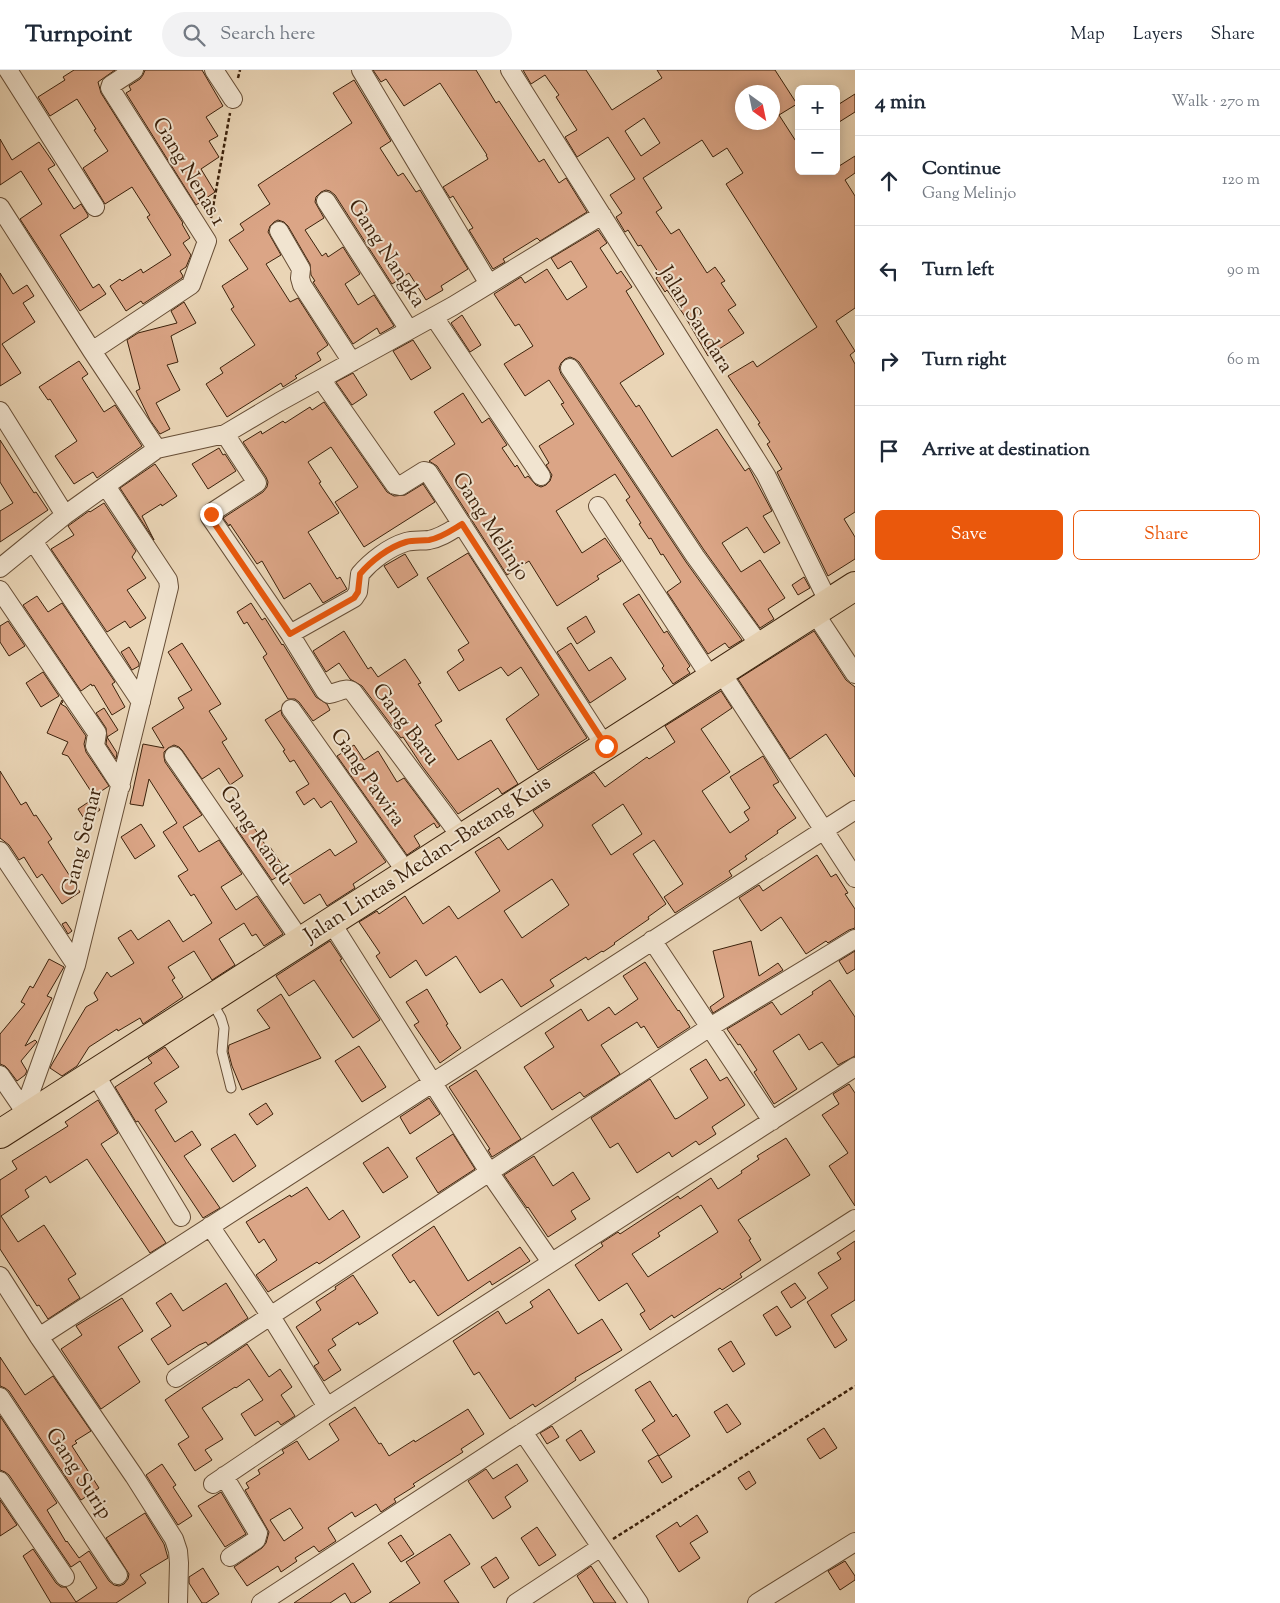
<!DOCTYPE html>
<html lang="en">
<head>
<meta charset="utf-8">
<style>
	body { margin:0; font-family:"Sorts Mill Goudy",serif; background:#f2f2f3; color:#1f2937 }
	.controls { position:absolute; right:15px; top:15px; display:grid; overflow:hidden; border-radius:8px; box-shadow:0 2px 12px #0003 }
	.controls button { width:45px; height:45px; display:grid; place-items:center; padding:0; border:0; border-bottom:1px solid #e0e1e3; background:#fff; color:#1f2937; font:25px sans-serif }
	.compass { position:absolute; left:735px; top:15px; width:45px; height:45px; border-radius:50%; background:#fff; box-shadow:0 2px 12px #0003; rotate:147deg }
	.stop { position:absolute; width:15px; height:15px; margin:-11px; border:4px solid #ea580c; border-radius:50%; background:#fff }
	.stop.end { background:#ea580c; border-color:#fff; box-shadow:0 1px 5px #0008 }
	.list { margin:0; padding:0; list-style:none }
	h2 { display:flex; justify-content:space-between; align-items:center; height:65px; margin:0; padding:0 20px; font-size:21px }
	h2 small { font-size:16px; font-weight:400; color:#747a83 }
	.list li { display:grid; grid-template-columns:32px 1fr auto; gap:15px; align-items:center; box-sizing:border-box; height:90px; padding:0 20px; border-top:1px solid #e0e1e3 }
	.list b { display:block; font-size:19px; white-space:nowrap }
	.list p { margin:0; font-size:16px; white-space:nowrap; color:#747a83 }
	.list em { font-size:16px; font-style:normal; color:#747a83 }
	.actions { display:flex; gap:10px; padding:15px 20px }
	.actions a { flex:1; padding:11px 0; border:1px solid #ea580c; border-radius:8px; text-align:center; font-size:18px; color:#ea580c }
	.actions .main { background:#ea580c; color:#fff }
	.icon { flex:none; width:28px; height:28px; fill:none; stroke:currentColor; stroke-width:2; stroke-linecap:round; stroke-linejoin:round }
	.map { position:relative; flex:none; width:855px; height:1533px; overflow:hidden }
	header { display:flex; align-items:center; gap:30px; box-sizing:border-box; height:70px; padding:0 25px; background:#fff; border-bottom:1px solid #e0e1e3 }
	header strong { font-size:24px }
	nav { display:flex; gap:28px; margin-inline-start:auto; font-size:18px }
	.search { width:350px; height:45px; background:#f2f2f3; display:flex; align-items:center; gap:12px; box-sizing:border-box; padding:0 18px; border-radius:28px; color:#747a83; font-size:19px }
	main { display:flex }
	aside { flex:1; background:#fff }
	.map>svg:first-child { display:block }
	.building { fill:#dba586; stroke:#3b210b; fill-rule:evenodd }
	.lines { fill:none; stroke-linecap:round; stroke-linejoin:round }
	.service-casing { stroke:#674e36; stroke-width:11 }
	.minor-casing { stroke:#674e36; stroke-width:20 }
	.trunk-casing { stroke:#3b210b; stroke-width:30 }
	.path { stroke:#3b210b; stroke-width:2.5; stroke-dasharray:4 2.5; stroke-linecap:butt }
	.service { stroke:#f1e4d0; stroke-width:9 }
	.minor { stroke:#f1e4d0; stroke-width:18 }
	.trunk { stroke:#ead5b6; stroke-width:28 }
	.route { stroke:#ea580c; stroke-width:6 }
	.labels { text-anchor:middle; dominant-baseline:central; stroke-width:4; stroke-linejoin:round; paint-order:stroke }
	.street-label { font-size:21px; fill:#3b210b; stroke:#f1e4d0 }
</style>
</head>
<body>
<header>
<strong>Turnpoint</strong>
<div class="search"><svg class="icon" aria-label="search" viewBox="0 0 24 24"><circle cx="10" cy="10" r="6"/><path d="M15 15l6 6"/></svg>Search here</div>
<nav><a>Map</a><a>Layers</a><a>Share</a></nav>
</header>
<main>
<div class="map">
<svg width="855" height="1533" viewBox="0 0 855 1533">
	<rect width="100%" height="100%" fill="#ead5b6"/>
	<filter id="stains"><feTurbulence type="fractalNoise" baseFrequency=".004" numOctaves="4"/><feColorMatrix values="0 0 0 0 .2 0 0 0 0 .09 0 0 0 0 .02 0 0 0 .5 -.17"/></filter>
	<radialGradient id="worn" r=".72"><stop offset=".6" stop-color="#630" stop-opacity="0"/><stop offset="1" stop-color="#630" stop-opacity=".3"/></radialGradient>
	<path class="building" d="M74,0H115L98,12L101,23L183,153L182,154L190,168L183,173L191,185L186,197L180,201L183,206L182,208L143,234L141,231L126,241L110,216L120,209L122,211L141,199L143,203L171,185L147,147L150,145L132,117L105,134L83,98L108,81L94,60L96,59L77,29L50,46L38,27L65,10L63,7Z
		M145,0H202L223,36L206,47L218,66L209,71L219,87L201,99L215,122L196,135L126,23L131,20L129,16L140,9L143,5Z
		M373,0H476L496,33L499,31L539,92L544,89L559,113L566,108L587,142L540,171L537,168L503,189L505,192L493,199L469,160L473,158L453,126L450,128L443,117L488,89L486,85H487L440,13L404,36L386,9L381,12Z
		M523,0H586L612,40L662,8L657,0H775L797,34L779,45L799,76V101H836V98L855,86V103L845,110L855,126V238L836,251L855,281L850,285L855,294V442L844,449L855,467V489L828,506L777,402L782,399L767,374L770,372L758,354L760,353L728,306L753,291L757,297L817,257L726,114L743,103L727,78L713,87L702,70L643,108L662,138L656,142L671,164L679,159L707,203L715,197L725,211L721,213L736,235L728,240L744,263L708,286L684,245L667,220L665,222L656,208L660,205L641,175L638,176L628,160L625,162L616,147L622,143L610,125L635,109L608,67L577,87L565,67L577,60L556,27L559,25L545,5L531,14ZM742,22H772V52H742ZM644,48L660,73L641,86L625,61Z
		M354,10L391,71L380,78L398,106L403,103L416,122L420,120L468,199L441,216L443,220L426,230L409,203L392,214L335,125L330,121L326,120L321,122L316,127L315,132L324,148L305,160L322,186L326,183L328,187L343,177L360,204L345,214L358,235L374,225L394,256L380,264L377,258L353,274L313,212L315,211L311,205L310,194L288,156L284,152L278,150L274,152L270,156L268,162L281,185L266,194L290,232L298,228L328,275L317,283L321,290L295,306L297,308L283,317L281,313L227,347L206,314L223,303L220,298L255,275L231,239L234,237L222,216L248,199L229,170L244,160L240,154L270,134L258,115L352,53L333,23Z
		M855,24V42L836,54V36Z
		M0,69L12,90L39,72L55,95L48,99L74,139L81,134L88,145V147L60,165L93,218L99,214L106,224L80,241L20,149L42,134L21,101L0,115Z
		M598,160L607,173L600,178L617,204L621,201L632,217L626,221L664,284L620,313L636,337L639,335L672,387L717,359L745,401L749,398L772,441L763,446L780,473L764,483L747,457L722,473L741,502L760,490L785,528L768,539L774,549L760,558L704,480L579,292L575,289L570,287L565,289L561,293L559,298L561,304L686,492L742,570L729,578L725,573L708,584L667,522L681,512L663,484L661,485L651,468L649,469L639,454L641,453L626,430L630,427L615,404L556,441L582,483L605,468L621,491L597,506L599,509L557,536L529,491L507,505L437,396L429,391L455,374L434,342L463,323L482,353L489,348L507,375L502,378L515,397L517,395L525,408L528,406L536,415L541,417L546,415L550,411L552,405L546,395L549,393L539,376L574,354L561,334L564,333L549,310L525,326L504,294L533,276L519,254L515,256L494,224L521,207L525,213L547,199L567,230L587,217L571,191L558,199L551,188Z
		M0,203L13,224L27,215L34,226L23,233L35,252L2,274L21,303L0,316Z
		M184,232L196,253L171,266L178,292L167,295L180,320L156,333L170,359L160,364L150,350L136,321L140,319L127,270L138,263L177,253L171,241Z
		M462,245L481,275L470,282L451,253Z
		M413,270L431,298L411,310L393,281Z
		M79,291L88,304L82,308L104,342L115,335L142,376L97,408L93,402L74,414L55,386L77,371L50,329L48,330L39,317Z
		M353,303L367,325L352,335L336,312Z
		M324,332L387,422L394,426L405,425L423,414L435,432L364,477L335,432L358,417L331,377L308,392L321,412L319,413L339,443L308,462L337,509L340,507L347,519L323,533L310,513L284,529L262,491L257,494L230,454L229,456L223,448L263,422L267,417L268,412L266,407L243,372L261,361L262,364L283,351L285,353L310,337L312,340Z
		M0,370L34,423L36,422L48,440L0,472V441L13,433L0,412Z
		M219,378L223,385L225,384L236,401L208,419L192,394Z
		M155,394L177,426L162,436L161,434L142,446L154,470L120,418Z
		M104,433L136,481L132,487L146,508L127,520L146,548L130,558L125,551L107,562L51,479L74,465L68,456L89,441L90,442Z
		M468,483L587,668L538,700L506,649L539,625L521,597L508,606L501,597L459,621L447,602L464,590L458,580L469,573L427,508Z
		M405,484L418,505L398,518L384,496Z
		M804,507L810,518L798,525L792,515Z
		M639,524L664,563L667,561L690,596L687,599L690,603L673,614L662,598L664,596L623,534Z
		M37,526L48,542L62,533L115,612L112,614L125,637L112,645L94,615L92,616L91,614L81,621L23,535Z
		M251,533L262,550L265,548L282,575L283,574L316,627L327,634L330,640L313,651L299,632L295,629H288L263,587L267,584L247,552L244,554L237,542Z
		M586,546L595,562L577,574L567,558Z
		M8,551L25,576L9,586L0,572V556Z
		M344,561L368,599L371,597L378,607L405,589L421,613L418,614L442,651L435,655L458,690L491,670L518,714L502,724L498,718L458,744L422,696L403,667L401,668L362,616L350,609L339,593L326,602L313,581Z
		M814,561L846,610L855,617V707L826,664L790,689L738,609Z
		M182,573L221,634L209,641L227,669L222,672L243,706L230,715L219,698L202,709L182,680L179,677L174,675L168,678L164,682V687L165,692L202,745L183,757L199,782L219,770L242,804L221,817L236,840L257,826L283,864L264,876L256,864L252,866L244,853L219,869L235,895L212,910L194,881L168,897L175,908L172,910L183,927L143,954L140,948L118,961L117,959L89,977L77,996L62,1006L50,998L52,994L86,937L98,930L94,923L107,902L111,907L134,893L118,868L131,860L138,870L169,850L183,872L212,853L194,824L191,826L178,806L188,800L163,762L177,753L149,709L143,736L130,734L143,674L164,678L152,658L184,638L178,628L192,620L168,582Z
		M571,573L589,601L611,587L626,609L590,633L557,582Z
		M129,577L139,593V596L132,600L121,582Z
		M43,602L59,626L41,637L26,613Z
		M721,621L732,638L701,659L730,702L702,721L730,763L749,750L744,742L750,738L730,707L763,686L779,712L773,715L796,748L777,761L778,763L745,786L747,789L729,801L732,806L675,843L664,827L683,814L654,770L633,784L666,834L648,847L649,849L614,873L615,874L603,882L602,881L588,890L586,887L550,910L554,916L521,937L502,909L480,923L456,886L426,906L416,890L390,908L376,886L380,883L359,852L377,841L379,844L405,826L423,854L449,836L458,849L500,821L475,782L499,767L508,780L542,757L543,755L533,741L594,702L605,717L647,687L649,689L675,672L665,656ZM623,734L642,764L611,785L592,755ZM552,809L569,835L522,868L504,841Z
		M62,630L63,632L61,634L66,637L86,666L84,674L86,682L109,716L94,726L68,686L62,684L68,672L47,663Z
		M104,638L118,660L107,667L106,658L96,643Z
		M281,640L282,645L386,792L353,814L355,818L327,836L320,824L304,834L286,807L330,779L335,786L357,772L331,731L321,738L314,728L304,735L296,722L309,714L294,690L290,692L283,681L285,680L265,650Z
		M107,667L117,683L116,689L106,674Z
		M354,675L364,690L378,681L397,712L404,708L440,756L437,758L434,753L414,766L420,776L407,785L337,686Z
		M0,701L21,735L26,732L34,746L36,745L52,769L48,772L80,822L62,834L42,804L37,808L24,787L19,790L9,775L0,768Z
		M93,729L100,740L85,750L78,739Z
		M249,750L268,779L270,777L286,801L272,810L236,758Z
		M141,754L155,776L135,789L121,767Z
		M817,785L831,807L836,804L848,823L845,824L855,839V858L849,860L828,873L826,871L806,884L781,847L761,861L739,828L759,815L763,821Z
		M66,852L72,861L68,864L62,854Z
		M330,871L342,889L340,890L380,950L353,968L314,910L289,926L276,906Z
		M751,871L759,906L778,893L783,900L713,943L710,937L724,927L713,881Z
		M855,881V899L847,904L839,891Z
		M49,889L64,897L47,926L52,928L25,976L35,970L37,972L21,991L27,1001L25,1005L17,1011L8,999L5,996L0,994V964L25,934L21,932L30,916L33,918Z
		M645,892L678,941L679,940L690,957L658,978L644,956L641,958L637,952L601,975L620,1004L584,1027L580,1022L552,1040L524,997L554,977L545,963L581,939L588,951L609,937L615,945L638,929L623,906Z
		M830,910L855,947V986L838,995L822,972L809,980L799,964L773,981L797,1019L774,1034L754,1002L757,1000L740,974L738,975L727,959L772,932L781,945L813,924L812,922Z
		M427,919L448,954L446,955L461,978L440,993L414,955L419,952L406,932Z
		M281,924L321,988L242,1020L232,996L228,981L229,975L270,958L257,940Z
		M359,976L386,1017L362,1032L335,991Z
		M165,977L179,997L154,1013L167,1032L155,1040L175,1072L192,1061L201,1075L184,1086L220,1138L203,1148L138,1051L136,1052L115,1017L152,993L148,988Z
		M706,989L720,1011L727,1007L745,1035L712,1057L716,1064L699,1075L696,1071L672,1087L669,1082L637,1103L618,1073L610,1078L591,1048L650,1009L675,1049L678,1048L708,1028L690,999Z
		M476,1000L521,1069L492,1087L488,1080L490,1079L449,1017Z
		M849,1014L855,1023V1136L829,1096L848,1083L822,1045L839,1034L833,1024Z
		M429,1028L440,1044L410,1064L400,1047Z
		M98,1030L118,1063L101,1074L166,1173L150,1183L87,1089L50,1113L46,1106L25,1120L29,1127L1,1146L18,1172L44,1155L76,1204L68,1209L80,1228L48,1249L39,1235L37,1236L0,1179V1110L17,1099L12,1091L68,1056L65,1052Z
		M266,1033L273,1044L257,1055L249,1044Z
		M235,1064L256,1096L233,1112L211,1079Z
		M453,1064L475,1099L438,1123L416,1088Z
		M786,1068L810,1105L738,1150L751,1169L749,1170L761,1190L740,1204L742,1207L722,1220L720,1218L674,1248L672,1245L650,1260L640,1244L645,1241L627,1213L599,1231L575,1195L603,1176L601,1173L618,1162L620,1164L678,1126L680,1129L711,1108L718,1119L742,1103L741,1101L759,1089L757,1086ZM701,1135L718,1162L648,1207L632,1184L660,1166L658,1163Z
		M388,1077L408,1107L383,1123L363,1093Z
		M534,1086L553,1116L573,1102L590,1129L571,1141L576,1149L548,1167L528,1137L527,1138L504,1105Z
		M307,1117L329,1150L343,1140L360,1167L319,1194L317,1192L268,1222L256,1205L277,1190L264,1169L259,1173L246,1152L290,1125L291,1127Z
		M434,1156L468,1211L520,1177L530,1191L492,1215L490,1211L438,1246L414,1210L410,1213L392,1185Z
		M855,1171V1230L831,1245L847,1270L835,1278L807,1232L828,1218L818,1203L841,1189L837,1183Z
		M353,1205L378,1243L359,1255L358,1252L332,1269L336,1275L328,1280L341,1300L324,1311L314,1296L319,1293L296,1257L321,1240L316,1232L336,1219L335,1217Z
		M226,1213L248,1248L208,1275L206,1272L199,1275L168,1295L151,1269L171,1256L156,1233L171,1223L183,1241Z
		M795,1213L806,1228L791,1238L781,1222Z
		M549,1219L578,1264L602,1249L622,1280L575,1308L576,1310L535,1337L533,1334L510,1349L479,1302L474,1305L453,1271L498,1241L506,1254L533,1237L530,1232Z
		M122,1228L143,1261L118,1277L140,1312L101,1339L61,1279L82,1265L76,1256Z
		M777,1236L791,1257L776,1266L763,1245Z
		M731,1271L745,1294L733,1302L718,1279Z
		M247,1274L269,1307L280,1299L292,1317L281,1325L295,1346L281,1355L278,1351L255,1366L241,1344L263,1330L249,1309L236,1318L235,1317L202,1338L223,1369L205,1380L212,1390L195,1401L178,1374L189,1367L165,1330Z
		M0,1287L25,1325L53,1306L91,1361L75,1371L77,1373L72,1376L99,1418L81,1430L9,1321L5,1318L0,1316Z
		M650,1311L673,1347L676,1344L690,1366L659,1386L642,1360L655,1351L635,1320Z
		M727,1334L741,1354L727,1363L714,1342Z
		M355,1337L379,1374L381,1373L389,1386L414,1370L415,1372L468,1339L484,1364L461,1379L463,1382L413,1414L415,1416L394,1429L396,1432L381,1442L376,1434L355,1447L352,1442L328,1458L336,1471L319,1482L314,1476L295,1488L297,1491L281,1502L278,1496L247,1516L234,1497L262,1478L266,1473L269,1462L245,1420L249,1418L246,1413L260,1404L258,1400L284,1383L282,1380L297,1371L309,1390L339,1370L329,1354ZM290,1438L303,1458L284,1471L270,1450Z
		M0,1346L57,1433L47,1440L66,1472L67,1471L79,1488L89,1481L109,1511L114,1515L119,1516L124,1514L128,1509L129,1504L106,1468L145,1443L164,1474L168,1488L140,1505L146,1513L116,1533H51L23,1486L33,1479L56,1513L61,1517H66L76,1532L97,1518L80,1491L71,1497L9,1405L5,1402L0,1400Z
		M552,1356L559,1367L547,1374L540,1363Z
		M824,1358L837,1378L820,1389L807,1369Z
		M581,1360L595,1382L580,1391L566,1370Z
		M658,1385L672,1407L662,1413L648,1391Z
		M162,1394L176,1415L173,1417L192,1446L178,1455L146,1405Z
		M517,1394L528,1411L505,1427L511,1437L493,1449L468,1411L486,1399L493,1409Z
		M749,1401L756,1413L746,1420L738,1408Z
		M221,1422L246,1464L225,1477L198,1436Z
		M0,1430L17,1455L0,1466Z
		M697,1445L708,1462L690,1473L700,1488L679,1502L656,1466L677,1452L680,1457Z
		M537,1457L556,1485L539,1496L521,1468Z
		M450,1464L470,1494L444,1511L459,1533H389L420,1513L406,1492Z
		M401,1465L414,1484L401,1492L388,1473Z
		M496,1487L509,1508L494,1518L481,1497Z
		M845,1491L855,1506V1510L840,1520L828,1501Z
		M353,1493L371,1522L354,1533H351L345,1523L330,1533H294Z
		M591,1496L606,1519L616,1533H594L577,1506Z
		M203,1498L219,1524L206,1533H202L189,1513V1507Z"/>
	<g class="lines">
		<defs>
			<path id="service" d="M212,932L221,948L224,958L222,982L231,1018"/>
			<path id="minor" d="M8,0L95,137
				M214,0L233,29
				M361,0L489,214
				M510,0L766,405L829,533
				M326,131L409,260
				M0,137L92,281L157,379
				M279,161L301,199L300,208L302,215L352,292
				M434,247L541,406
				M92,281L191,215L207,171L110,18L111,15L134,0
				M570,298L695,486L761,577
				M321,309L395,415L400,416L424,401L428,402L605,676
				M0,341L65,445
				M225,364L257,413L211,443L210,447L290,564L325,621L329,624C338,623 345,616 353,622L462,768
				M598,436L711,608
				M33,471L141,632
				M0,498L65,445L157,379L225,364L279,332L453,236L602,145
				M0,520L97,663L95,676L121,716
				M814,542L855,604
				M290,564L354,528L358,522L360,504C371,491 389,477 406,472C413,470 422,471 429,470C441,468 452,460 462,454
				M721,602L855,808
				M291,639L407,803
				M174,686L301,871
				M0,781L76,895
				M331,852L489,1102L551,1192
				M652,870L772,1051
				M95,1004L181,1147
				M0,1005L28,1046
				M24,1040L76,895L169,517L168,510L106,416
				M210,1156L270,1245L327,1337
				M0,1206L39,1267L134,1406L174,1469L178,1481L179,1493L178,1533
				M39,1267L855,740
				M176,1308L710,957L855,869
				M0,1327L118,1505
				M523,1362L639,1533
				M224,1406L258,1463L256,1470L230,1487
				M0,1411L65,1507
				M213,1414L327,1337L855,997
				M261,1533L523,1362L855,1149
				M516,1533L601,1477
				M757,1533L855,1472"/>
			<path id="trunk" d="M0,1064L855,516"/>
		</defs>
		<use href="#service" class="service-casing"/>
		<use href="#minor" class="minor-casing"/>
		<use href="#trunk" class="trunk-casing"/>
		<path class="path" d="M238,8L240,0
			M211,148L230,43
			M613,1469L855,1316"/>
		<use href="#service" class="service"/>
		<use href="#minor" class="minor"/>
		<use href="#trunk" class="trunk"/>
	</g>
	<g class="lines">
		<path class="route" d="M211,444L210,447L290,564L354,528L358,522L360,504C371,491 389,477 406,472C413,470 422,471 429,470C441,468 452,460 462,454L606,676"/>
	</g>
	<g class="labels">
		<g class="street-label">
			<text transform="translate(188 102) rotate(59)">Gang Nenas 1</text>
			<text transform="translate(386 184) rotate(57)">Gang Nangka</text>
			<text transform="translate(695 250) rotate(58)">Jalan Saudara</text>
			<text transform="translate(490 457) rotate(57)">Gang Melinjo</text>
			<text transform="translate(405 655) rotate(53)">Gang Baru</text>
			<text transform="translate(367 708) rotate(55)">Gang Pawira</text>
			<text transform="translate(256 766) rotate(56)">Gang Randu</text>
			<text transform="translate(83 772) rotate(-76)">Gang Semar</text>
			<text transform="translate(428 790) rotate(-33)">Jalan Lintas Medan–Batang Kuis</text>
			<text transform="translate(78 1404) rotate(57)">Gang Surip</text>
		</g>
	</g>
	<rect width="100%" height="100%" filter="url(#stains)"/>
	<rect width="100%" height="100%" fill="url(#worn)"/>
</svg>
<div class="controls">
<button>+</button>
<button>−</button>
</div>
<svg class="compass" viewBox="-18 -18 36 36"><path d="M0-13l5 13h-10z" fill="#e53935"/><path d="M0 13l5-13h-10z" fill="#747a83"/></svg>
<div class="stop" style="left:606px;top:676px"></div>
<div class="stop end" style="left:211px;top:444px"></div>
</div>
<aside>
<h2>4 min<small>Walk · 270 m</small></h2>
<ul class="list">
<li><svg class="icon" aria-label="ahead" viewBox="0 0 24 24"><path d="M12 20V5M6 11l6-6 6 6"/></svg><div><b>Continue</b><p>Gang Melinjo</p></div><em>120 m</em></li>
<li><svg class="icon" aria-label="left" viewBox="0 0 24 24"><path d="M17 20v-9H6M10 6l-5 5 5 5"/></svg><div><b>Turn left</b></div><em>90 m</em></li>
<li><svg class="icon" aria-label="right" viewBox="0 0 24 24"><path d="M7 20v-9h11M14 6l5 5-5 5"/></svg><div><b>Turn right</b></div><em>60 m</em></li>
<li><svg class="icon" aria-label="arrive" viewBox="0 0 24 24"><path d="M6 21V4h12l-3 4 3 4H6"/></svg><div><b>Arrive at destination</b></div></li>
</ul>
<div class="actions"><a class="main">Save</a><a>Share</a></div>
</aside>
</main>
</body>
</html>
